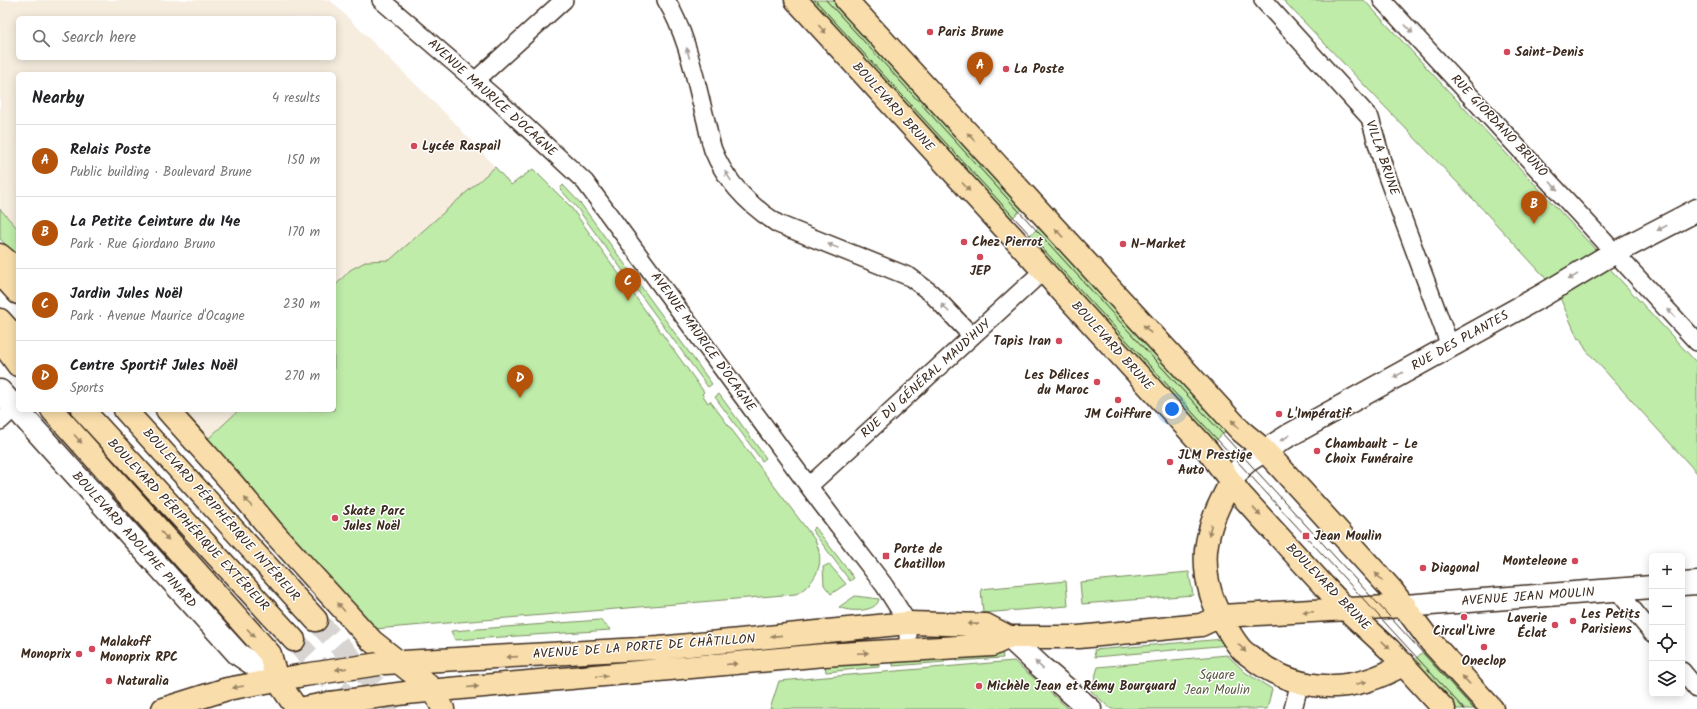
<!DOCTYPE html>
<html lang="en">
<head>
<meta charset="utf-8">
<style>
	body { margin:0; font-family:Kalam,sans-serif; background:#f6f6f6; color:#202124 }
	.controls { position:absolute; right:12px; bottom:12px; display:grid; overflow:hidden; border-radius:6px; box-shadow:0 2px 10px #0003 }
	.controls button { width:36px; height:36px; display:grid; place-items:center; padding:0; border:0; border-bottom:1px solid #e0e0e0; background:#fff; color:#202124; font:20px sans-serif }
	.you { position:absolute; left:1172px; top:409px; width:14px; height:14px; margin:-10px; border:3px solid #fff; border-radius:50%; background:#1a73e8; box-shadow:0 0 0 6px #1a73e833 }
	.badge { display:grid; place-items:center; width:26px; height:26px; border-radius:50%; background:#b45309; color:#fff; font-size:13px; font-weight:700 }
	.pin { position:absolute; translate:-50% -33px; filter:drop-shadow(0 1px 2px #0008) }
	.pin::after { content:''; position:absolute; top:21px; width:14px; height:12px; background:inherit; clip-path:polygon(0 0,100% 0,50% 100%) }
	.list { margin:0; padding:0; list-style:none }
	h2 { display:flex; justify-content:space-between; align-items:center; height:52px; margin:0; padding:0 16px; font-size:17px }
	h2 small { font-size:13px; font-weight:400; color:#757577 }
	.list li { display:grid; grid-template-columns:26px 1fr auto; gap:12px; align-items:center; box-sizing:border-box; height:72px; padding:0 16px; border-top:1px solid #e0e0e0 }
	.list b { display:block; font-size:15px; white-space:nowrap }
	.list p { margin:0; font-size:13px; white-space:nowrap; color:#757577 }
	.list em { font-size:13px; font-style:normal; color:#757577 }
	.icon { flex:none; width:22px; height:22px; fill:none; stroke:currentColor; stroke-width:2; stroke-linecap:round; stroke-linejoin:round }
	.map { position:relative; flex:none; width:1697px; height:709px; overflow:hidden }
	.search { position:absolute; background:#fff; box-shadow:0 2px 10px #0003; left:16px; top:16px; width:320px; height:44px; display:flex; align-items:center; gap:10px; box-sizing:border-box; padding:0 14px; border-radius:6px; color:#757577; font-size:15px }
	.panel { position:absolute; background:#fff; box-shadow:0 2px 10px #0003; left:16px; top:72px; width:320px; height:340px; border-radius:6px }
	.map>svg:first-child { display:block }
	.built { fill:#f6eddf; fill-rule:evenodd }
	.green { fill:#bfeca9; stroke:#7d8b64 }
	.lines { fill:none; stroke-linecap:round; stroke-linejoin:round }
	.highway-tunnel { stroke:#d8d4d2; stroke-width:22; stroke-dasharray:22 11; stroke-linecap:butt }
	.street-casing { stroke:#3b2a1e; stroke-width:20 }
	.secondary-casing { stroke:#3b2a1e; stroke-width:25 }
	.primary-casing { stroke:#3b2a1e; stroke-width:25 }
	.highway-casing { stroke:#3b2a1e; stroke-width:25 }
	.street { stroke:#fff; stroke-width:17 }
	.secondary { stroke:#fff; stroke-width:22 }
	.primary { stroke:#f9deab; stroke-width:22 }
	.highway { stroke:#f9deab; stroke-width:22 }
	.tram { stroke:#3b2a1e; stroke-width:1 }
	.primary-bridge-casing { stroke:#3b2a1e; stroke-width:25; stroke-linecap:butt }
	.primary-bridge { stroke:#f9deab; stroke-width:22 }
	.oneway { fill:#9a8464 }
	.oneway2 { fill:#a79f9a }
	.poi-dot { fill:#d1495b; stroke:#fff; stroke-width:1.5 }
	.labels { text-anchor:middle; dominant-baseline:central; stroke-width:3; stroke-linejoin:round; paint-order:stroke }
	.poi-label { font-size:13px; font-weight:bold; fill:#3b2a1e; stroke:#fff; text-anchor:start }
	.street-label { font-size:13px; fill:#3b2a1e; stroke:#fff }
	.park-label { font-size:13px; fill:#5c5a41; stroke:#fff }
</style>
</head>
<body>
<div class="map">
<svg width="1697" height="709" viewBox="0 0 1697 709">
	<rect width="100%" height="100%" fill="#fff"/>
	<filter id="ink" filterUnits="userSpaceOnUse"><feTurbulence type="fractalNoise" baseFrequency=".025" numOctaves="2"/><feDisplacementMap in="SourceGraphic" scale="8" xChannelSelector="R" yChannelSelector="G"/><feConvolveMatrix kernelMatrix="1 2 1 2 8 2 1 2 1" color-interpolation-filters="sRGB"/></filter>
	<g filter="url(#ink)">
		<path class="built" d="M0,0H330L454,122L495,167L390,261H367L350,270L334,287V74H18V229L0,209ZM18,18H334V58H18Z
			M183,410H239L209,438Z"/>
		<path class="green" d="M805,0H836L1025,207L1007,222Z
			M1283,0H1364L1593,247L1611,270L1697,363V473L1586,350L1580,338L1578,339L1561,300L1543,275L1474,200Z
			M495,167L511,185L533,169L570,206L704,392L702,394L708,403L710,401L815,540C816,544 819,548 819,552C823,570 811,586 796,594L375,629L167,410H183L209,438L239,410H334V287L350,270L367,261L390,260Z
			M563,185L581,204L712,384L708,387L577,208L560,189Z
			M0,209L18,229V256L0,239Z
			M1042,225L1228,429L1211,445L1024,240Z
			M719,394L766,458L762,461L715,397Z
			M815,527L854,578L850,581L812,530Z
			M829,564L846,584L831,594L824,585L823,567Z
			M1189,572L1193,595L1082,604L1080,582Z
			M1066,581L1068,606L983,613L981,589Z
			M855,596L879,599C877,613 848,612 839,607Z
			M600,620L611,630L455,640L451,631Z
			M1224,639L1229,645L1095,657L1094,650Z
			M1427,648L1484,709H1453L1411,663Z
			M1002,651L1003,658L957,661L956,654Z
			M945,655V662L893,666V660Z
			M1227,655L1246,673L1272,689L1267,709H1111L1091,691L1098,667Z
			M879,660V667L826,672L825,665Z
			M1014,661L1069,709H770L779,681Z"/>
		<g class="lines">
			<path class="highway-tunnel" d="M316,620L397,709
				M294,640L357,709"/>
			<defs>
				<path id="street" d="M381,0L495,98L585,182L821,503L884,585L908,623V651
					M666,0C688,36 695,80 706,121C708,130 710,141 713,150C726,182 750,206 778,224L910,277L931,293L972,336
					M1263,0L1370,118L1384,168L1450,346
					M1382,0L1697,342
					M475,81L564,0
					M0,421L15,407
					M809,486L1043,271
					M1617,590L1652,633
					M1682,671L1697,689
					M1293,709L1300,682"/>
				<path id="secondary" d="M0,391L238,654L277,680
					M1231,482L1242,466L1248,461L1288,436L1543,295L1603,259L1697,210
					M1682,584L1697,583
					M1405,606L1652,587
					M1009,637L1041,667L1090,709"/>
				<path id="primary" d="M796,0L1208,451L1241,495L1324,586L1347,610L1389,649L1444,709
					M846,0L1241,431L1264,450L1280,467L1391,589L1430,641L1492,709
					M1231,482C1219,504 1209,524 1206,550C1204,577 1212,604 1226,627C1231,635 1236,644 1242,650C1246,654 1252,657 1256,661C1303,695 1355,693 1404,664
					M385,663L659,648L908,623L986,625L1009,637
					M277,680L297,709
					M406,693L824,655L992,645L1009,637H1079L1201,625L1220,616L1405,606
					M163,709L227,689L304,675
					M299,709L330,703"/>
				<path id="highway" d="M0,255L18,270
					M0,273L18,293
					M0,320L18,340
					M0,340L18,365
					M52,410L270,654L277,680
					M83,410L294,640
					M125,410L316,620
					M167,410L233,484L273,532L372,641L434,690L443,709"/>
			</defs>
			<use href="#street" class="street-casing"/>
			<use href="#secondary" class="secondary-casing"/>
			<use href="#primary" class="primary-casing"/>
			<use href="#highway" class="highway-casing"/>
			<use href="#street" class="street"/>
			<use href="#secondary" class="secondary"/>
			<use href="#primary" class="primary"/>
			<use href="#highway" class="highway"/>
			<path class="tram" d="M815,0L1464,709
				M826,0L1474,709"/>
			<defs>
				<path id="primary-bridge" d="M304,675L379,664
					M330,703L406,693"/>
			</defs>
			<use href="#primary-bridge" class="primary-bridge-casing"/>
			<use href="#primary-bridge" class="primary-bridge"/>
		</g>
		<defs><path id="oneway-solid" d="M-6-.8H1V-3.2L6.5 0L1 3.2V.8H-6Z"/></defs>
		<g class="oneway">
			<use href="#oneway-solid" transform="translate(822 29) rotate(48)"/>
			<use href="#oneway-solid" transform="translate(971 137) rotate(-132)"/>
			<use href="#oneway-solid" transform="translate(966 187) rotate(48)"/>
			<use href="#oneway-solid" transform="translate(1059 233) rotate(-133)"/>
			<use href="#oneway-solid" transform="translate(1147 329) rotate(-133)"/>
			<use href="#oneway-solid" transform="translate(1235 424) rotate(-133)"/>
			<use href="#oneway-solid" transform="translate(78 439) rotate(48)"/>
			<use href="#oneway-solid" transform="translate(248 502) rotate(-129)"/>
			<use href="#oneway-solid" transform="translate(1257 512) rotate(48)"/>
			<use href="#oneway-solid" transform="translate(1210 530) rotate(104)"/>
			<use href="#oneway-solid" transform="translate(165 536) rotate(48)"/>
			<use href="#oneway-solid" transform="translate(1379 577) rotate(-132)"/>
			<use href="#oneway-solid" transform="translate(341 607) rotate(-132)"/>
			<use href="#oneway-solid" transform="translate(1308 612) rotate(177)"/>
			<use href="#oneway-solid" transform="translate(973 624) rotate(-179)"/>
			<use href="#oneway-solid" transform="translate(251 633) rotate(48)"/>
			<use href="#oneway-solid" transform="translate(776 636) rotate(174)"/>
			<use href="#oneway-solid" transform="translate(1386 645) rotate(44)"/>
			<use href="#oneway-solid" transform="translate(1242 648) rotate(47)"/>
			<use href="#oneway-solid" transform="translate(863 653) rotate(-3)"/>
			<use href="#oneway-solid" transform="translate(512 657) rotate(176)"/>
			<use href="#oneway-solid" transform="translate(732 664) rotate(-5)"/>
			<use href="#oneway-solid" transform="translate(341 669) rotate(172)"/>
			<use href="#oneway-solid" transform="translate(602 676) rotate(-5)"/>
			<use href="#oneway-solid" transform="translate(1466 680) rotate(-133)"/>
			<use href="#oneway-solid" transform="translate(1361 683) rotate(-14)"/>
			<use href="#oneway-solid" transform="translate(238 687) rotate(170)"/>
			<use href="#oneway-solid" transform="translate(473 687) rotate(-5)"/>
		</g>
		<g class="oneway2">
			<use href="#oneway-solid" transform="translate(1409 29) rotate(47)"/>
			<use href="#oneway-solid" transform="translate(688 53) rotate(-105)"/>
			<use href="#oneway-solid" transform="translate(728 176) rotate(-123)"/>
			<use href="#oneway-solid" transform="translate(1554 186) rotate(47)"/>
			<use href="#oneway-solid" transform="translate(1662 228) rotate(153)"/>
			<use href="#oneway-solid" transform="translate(833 246) rotate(-158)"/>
			<use href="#oneway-solid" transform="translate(1573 277) rotate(149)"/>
			<use href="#oneway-solid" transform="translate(945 308) rotate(-134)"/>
			<use href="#oneway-solid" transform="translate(1671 313) rotate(-132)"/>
			<use href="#oneway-solid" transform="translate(1398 375) rotate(151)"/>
			<use href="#oneway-solid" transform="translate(1285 438) rotate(150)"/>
			<use href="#oneway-solid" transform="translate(1039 665) rotate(-137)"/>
		</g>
	</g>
	<g class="poi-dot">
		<circle cx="930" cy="32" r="4"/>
		<circle cx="1507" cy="52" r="4"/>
		<circle cx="1006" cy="69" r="4"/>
		<circle cx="414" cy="146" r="4"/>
		<circle cx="964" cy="242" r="4"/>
		<circle cx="1123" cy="244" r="4"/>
		<circle cx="980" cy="257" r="4"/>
		<circle cx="1059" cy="341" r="4"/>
		<circle cx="1097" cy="382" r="4"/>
		<circle cx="1118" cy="400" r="4"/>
		<circle cx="1279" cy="414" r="4"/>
		<circle cx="1317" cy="451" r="4"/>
		<circle cx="1170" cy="462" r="4"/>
		<circle cx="335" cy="518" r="4"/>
		<rect x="1302" y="532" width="8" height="8" rx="2"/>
		<rect x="882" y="552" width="8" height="8" rx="2"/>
		<circle cx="1575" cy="561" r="4"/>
		<circle cx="1423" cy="568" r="4"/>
		<circle cx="1464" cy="617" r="4"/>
		<circle cx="1573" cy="621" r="4"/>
		<circle cx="1555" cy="625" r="4"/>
		<circle cx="1484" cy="647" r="4"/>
		<circle cx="92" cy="649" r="4"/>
		<circle cx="79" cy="654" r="4"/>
		<circle cx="109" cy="681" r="4"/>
		<circle cx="979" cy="686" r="4"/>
	</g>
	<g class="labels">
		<g class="poi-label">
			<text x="938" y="32">Paris Brune</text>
			<text x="1515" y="52">Saint-Denis</text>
			<text x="1014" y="69">La Poste</text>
			<text x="422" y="146">Lycée Raspail</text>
			<text x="972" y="242">Chez Pierrot</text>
			<text x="1131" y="244">N-Market</text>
			<text x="980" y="271" text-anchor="middle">JEP</text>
			<text x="1051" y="341" text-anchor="end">Tapis Iran</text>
			<text x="1089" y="375" text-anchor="end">Les Délices<tspan x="1089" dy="15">du Maroc</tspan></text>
			<text x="1118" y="414" text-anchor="middle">JM Coiffure</text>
			<text x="1287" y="414">L'Impératif</text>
			<text x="1325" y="444">Chambault - Le<tspan x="1325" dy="15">Choix Funéraire</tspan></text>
			<text x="1178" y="455">JLM Prestige<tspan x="1178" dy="15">Auto</tspan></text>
			<text x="343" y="511">Skate Parc<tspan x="343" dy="15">Jules Noël</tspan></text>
			<text x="1314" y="536">Jean Moulin</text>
			<text x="894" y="549">Porte de<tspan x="894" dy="15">Chatillon</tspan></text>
			<text x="1567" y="561" text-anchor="end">Monteleone</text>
			<text x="1431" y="568">Diagonal</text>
			<text x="1581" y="614">Les Petits<tspan x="1581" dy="15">Parisiens</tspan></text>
			<text x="1547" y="618" text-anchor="end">Laverie<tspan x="1547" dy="15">Éclat</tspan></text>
			<text x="1464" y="631" text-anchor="middle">Circul'Livre</text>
			<text x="100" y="642">Malakoff<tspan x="100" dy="15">Monoprix RPC</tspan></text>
			<text x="71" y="654" text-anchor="end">Monoprix</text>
			<text x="1484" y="661" text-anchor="middle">Oneclop</text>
			<text x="117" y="681">Naturalia</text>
			<text x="987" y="686">Michèle Jean et Rémy Bourquard</text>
		</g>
		<g class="street-label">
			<text transform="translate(492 98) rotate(42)">AVENUE MAURICE D'OCAGNE</text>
			<text transform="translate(893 107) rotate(48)">BOULEVARD BRUNE</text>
			<text transform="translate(1499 126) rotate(47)">RUE GIORDANO BRUNO</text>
			<text transform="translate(1382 158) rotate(71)">VILLA BRUNE</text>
			<text transform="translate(1460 341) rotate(-29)">RUE DES PLANTES</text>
			<text transform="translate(703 342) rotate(54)">AVENUE MAURICE D'OCAGNE</text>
			<text transform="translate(1112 346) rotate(48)">BOULEVARD BRUNE</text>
			<text transform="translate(926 379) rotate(-42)">RUE DU GÉNÉRAL MAUD'HUY</text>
			<text transform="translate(221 515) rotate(48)">BOULEVARD PÉRIPHÉRIQUE INTÉRIEUR</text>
			<text transform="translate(188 525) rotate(47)">BOULEVARD PÉRIPHÉRIQUE EXTÉRIEUR</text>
			<text transform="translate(134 540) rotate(48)">BOULEVARD ADOLPHE PINARD</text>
			<text transform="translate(1328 587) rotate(46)">BOULEVARD BRUNE</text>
			<text transform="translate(1528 597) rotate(-4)">AVENUE JEAN MOULIN</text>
			<text transform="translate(644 647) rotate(-4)">AVENUE DE LA PORTE DE CHÂTILLON</text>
		</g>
		<g class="park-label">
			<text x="1217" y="675">Square<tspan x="1217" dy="15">Jean Moulin</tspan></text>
		</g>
	</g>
</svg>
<div class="controls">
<button>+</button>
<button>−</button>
<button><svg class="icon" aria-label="locate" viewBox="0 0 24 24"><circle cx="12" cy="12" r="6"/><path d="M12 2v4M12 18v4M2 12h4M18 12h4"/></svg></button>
<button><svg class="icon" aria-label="layers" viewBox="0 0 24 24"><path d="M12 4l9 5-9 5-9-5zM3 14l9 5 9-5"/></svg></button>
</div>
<div class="you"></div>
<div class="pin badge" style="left:980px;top:85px">A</div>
<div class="pin badge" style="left:1534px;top:224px">B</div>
<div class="pin badge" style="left:628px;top:301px">C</div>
<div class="pin badge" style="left:520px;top:398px">D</div>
<div class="search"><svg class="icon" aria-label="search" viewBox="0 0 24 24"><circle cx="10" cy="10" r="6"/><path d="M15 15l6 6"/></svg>Search here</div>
<section class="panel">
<h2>Nearby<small>4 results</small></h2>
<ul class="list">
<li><span class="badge">A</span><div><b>Relais Poste</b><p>Public building · Boulevard Brune</p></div><em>150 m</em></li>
<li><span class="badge">B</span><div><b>La Petite Ceinture du 14e</b><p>Park · Rue Giordano Bruno</p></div><em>170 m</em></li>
<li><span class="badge">C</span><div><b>Jardin Jules Noël</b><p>Park · Avenue Maurice d'Ocagne</p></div><em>230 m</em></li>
<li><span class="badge">D</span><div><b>Centre Sportif Jules Noël</b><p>Sports</p></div><em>270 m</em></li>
</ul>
</section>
</div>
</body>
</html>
